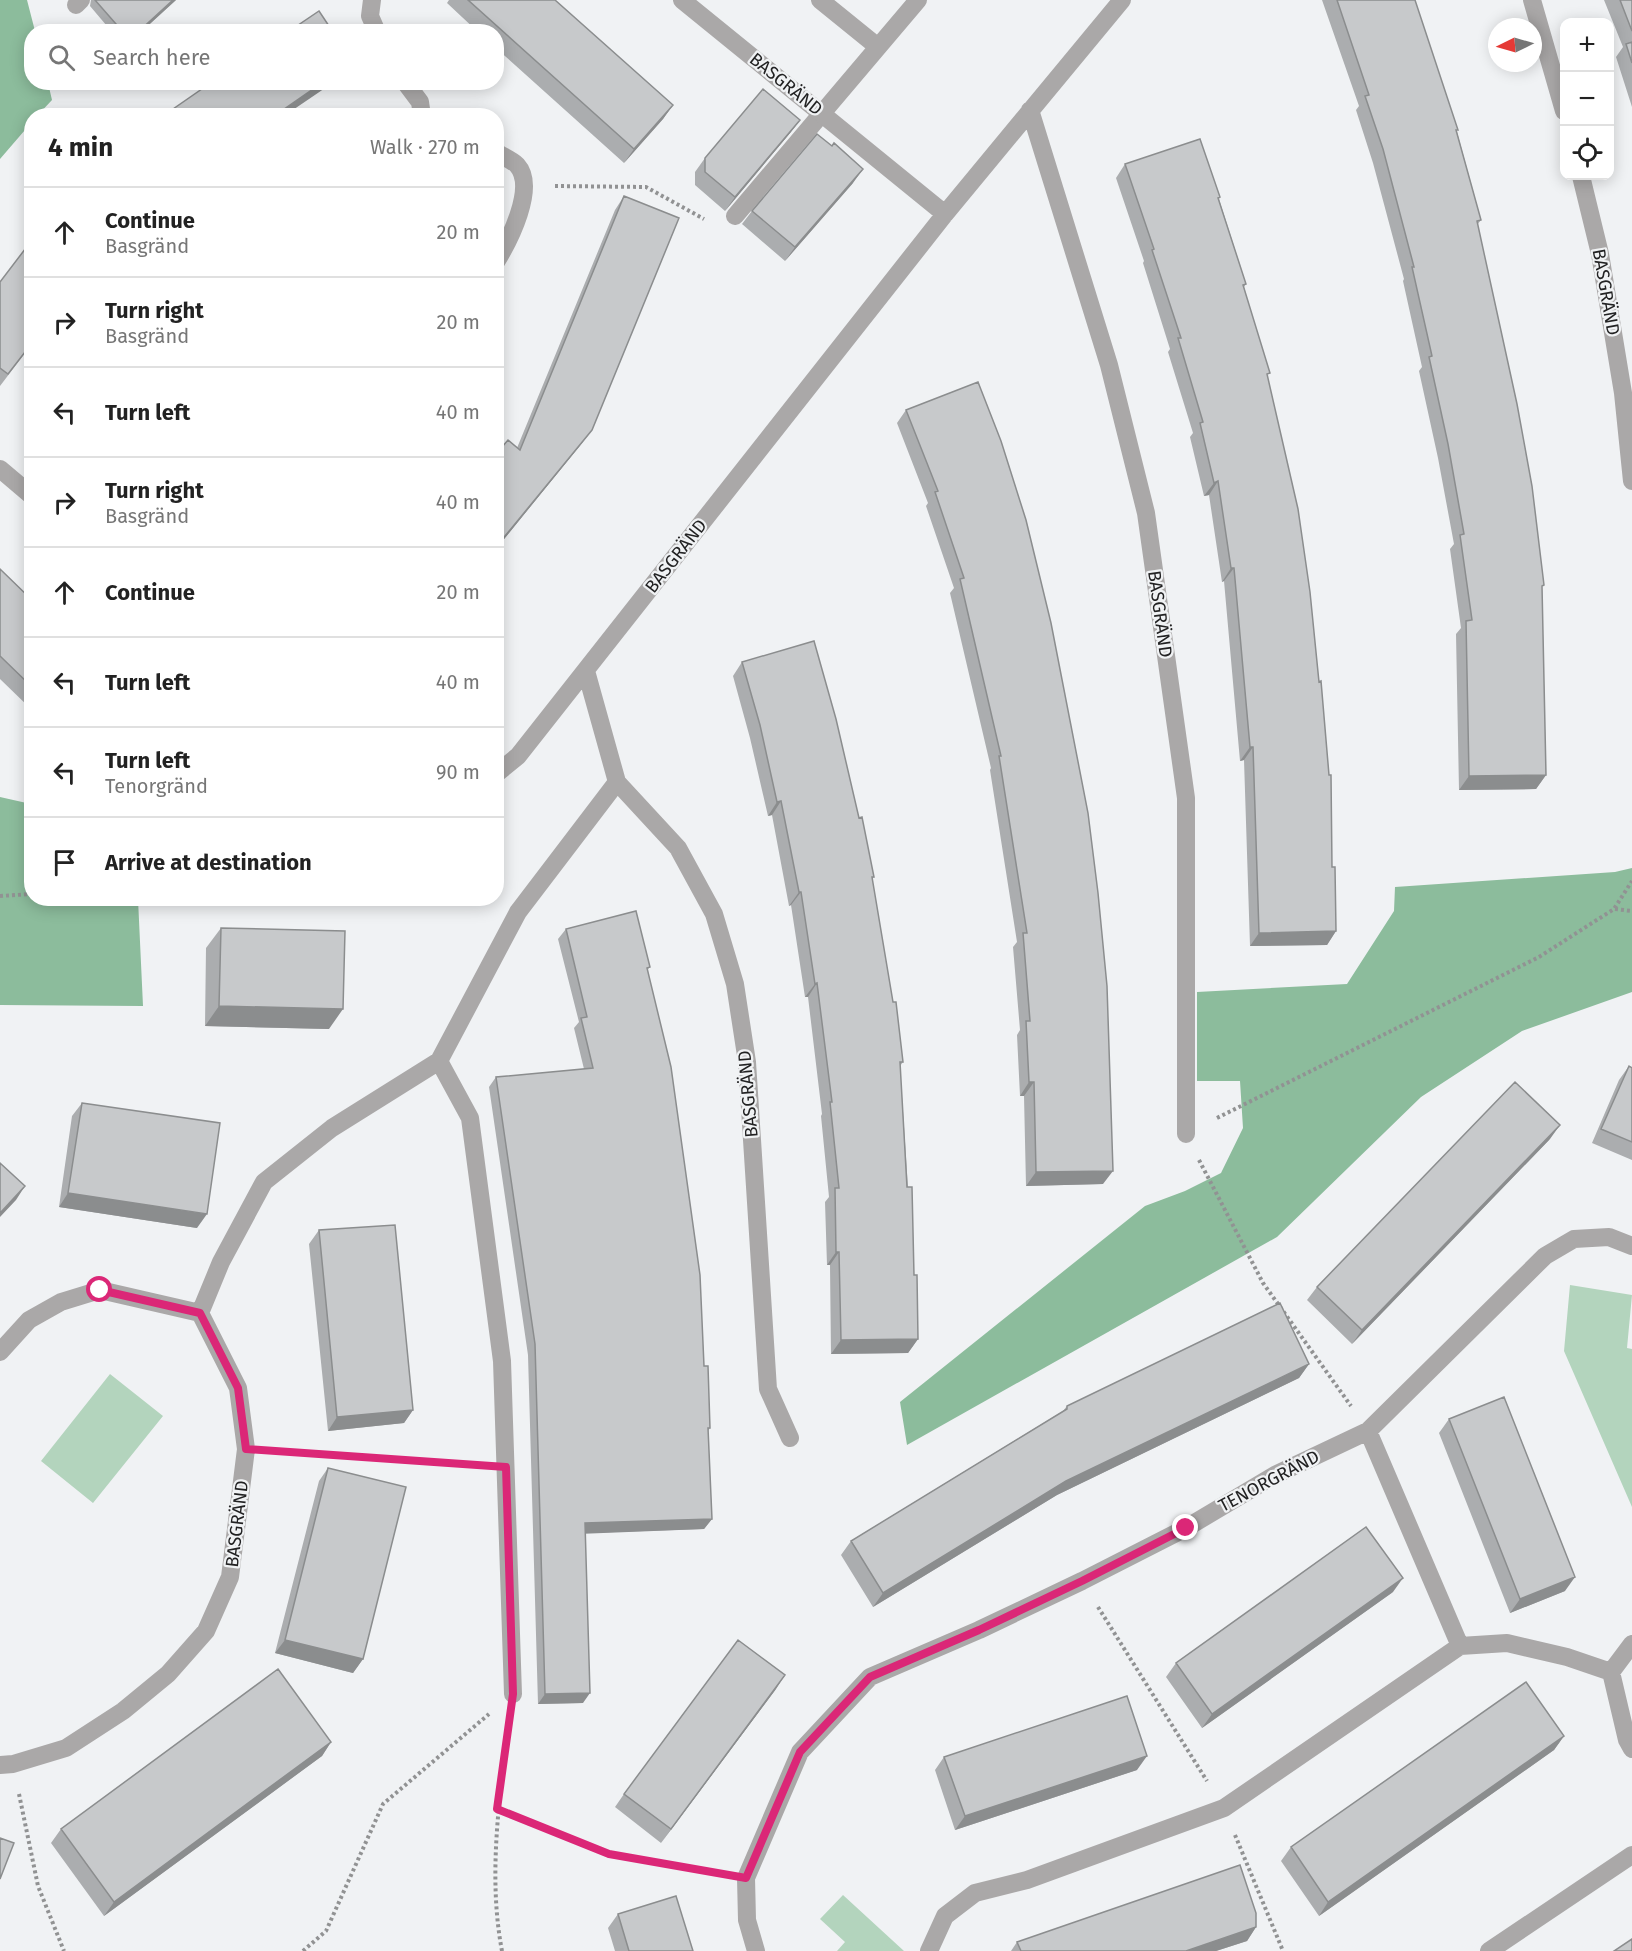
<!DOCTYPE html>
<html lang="en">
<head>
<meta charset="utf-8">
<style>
	body { margin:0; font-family:"Fira Sans",sans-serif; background:#f6f6f6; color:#222 }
	.controls { position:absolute; right:18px; top:18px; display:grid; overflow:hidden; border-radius:12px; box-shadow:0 3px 15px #0003 }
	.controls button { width:54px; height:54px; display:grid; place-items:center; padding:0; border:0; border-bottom:2px solid #e0e0e0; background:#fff; color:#222; font:30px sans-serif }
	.compass { position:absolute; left:1488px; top:18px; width:54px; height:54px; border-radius:50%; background:#fff; box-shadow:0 3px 15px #0003; rotate:265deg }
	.stop { position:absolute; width:18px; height:18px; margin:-14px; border:4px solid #db2777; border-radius:50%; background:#fff }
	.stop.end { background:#db2777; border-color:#fff; box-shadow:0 2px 6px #0008 }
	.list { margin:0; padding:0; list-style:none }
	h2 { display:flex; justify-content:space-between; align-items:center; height:78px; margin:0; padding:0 24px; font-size:26px }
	h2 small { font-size:20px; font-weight:400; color:#767676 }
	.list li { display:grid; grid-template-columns:39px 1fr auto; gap:18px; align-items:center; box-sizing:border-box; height:90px; padding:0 24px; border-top:2px solid #e0e0e0 }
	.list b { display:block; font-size:22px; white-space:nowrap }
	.list p { margin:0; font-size:20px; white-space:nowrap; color:#767676 }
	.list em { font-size:20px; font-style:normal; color:#767676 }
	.icon { flex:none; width:33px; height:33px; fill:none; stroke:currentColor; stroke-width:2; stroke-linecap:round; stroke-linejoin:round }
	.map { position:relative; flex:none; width:1632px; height:1951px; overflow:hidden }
	.search { position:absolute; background:#fff; box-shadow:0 3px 15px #0003; left:24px; top:24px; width:480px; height:66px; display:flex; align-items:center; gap:15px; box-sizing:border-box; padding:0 21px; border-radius:24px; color:#767676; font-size:22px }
	.panel { position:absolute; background:#fff; box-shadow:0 3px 15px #0003; left:24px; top:108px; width:480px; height:798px; border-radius:24px }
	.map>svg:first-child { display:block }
	.green { fill:#b3d4bd }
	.forest { fill:#8cbc9c }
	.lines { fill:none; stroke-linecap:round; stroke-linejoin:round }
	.path { stroke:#919293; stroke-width:4; stroke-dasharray:3 3; stroke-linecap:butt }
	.lane { stroke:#aaa8a8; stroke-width:18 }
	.street { stroke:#aaa8a8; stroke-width:18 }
	.wall { fill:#abadaf }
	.shaded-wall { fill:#8b8d8e }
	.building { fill:#c7c9cb; stroke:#8b8d8e; stroke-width:1.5 }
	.route { stroke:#db2777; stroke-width:8 }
	.labels { text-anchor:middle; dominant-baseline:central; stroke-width:4.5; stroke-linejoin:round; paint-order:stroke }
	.street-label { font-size:18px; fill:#222223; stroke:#f0f2f4 }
</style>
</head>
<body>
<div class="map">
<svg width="1632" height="1951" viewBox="0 0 1632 1951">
	<rect width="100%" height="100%" fill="#f0f2f4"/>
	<path class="green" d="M1570,1285L1632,1295L1627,1348L1632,1349V1507L1564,1351Z
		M110,1374L163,1416L93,1503L41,1461Z
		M843,1895L904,1951H837L845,1942L820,1919Z"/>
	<path class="forest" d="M0,0H27L35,31L32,32V82L48,83L52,100L38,115L32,116L31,123L0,159Z
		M0,797L31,804L32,898L138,899L143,1006L0,1005Z
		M1632,868V992L1522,1031L1421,1097L1277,1237L907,1445L900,1402L1145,1206L1185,1191L1221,1173L1243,1128L1240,1081H1197V992L1347,984L1394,911L1395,887L1615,872Z"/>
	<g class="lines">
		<path class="path" d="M555,186L646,187L704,219
			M0,896L32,894
			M1615,909L1632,911
			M1217,1118L1539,957L1614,909L1632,881
			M1199,1160L1263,1283L1351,1406
			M276,1451L475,1465
			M1098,1607L1207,1781
			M19,1794L38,1886L64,1951
			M497,1809L609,1854L715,1872
			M1235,1835L1283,1951
			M303,1951L326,1931L383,1804L489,1714
			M502,1951C488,1878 499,1798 509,1724"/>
		<path class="lane" d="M820,0L878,47
			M76,5L81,0
			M735,216L918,0
			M1489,1951L1632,1855"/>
		<path class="street" d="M372,0L370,16L377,32
			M682,0L945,214
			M1532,0L1564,111
			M405,82L420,102L422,116
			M1030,110L1109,365L1146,513L1186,798V1134
			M496,152C502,156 512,160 517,165C537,187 509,241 496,262
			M1581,176L1600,254L1623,393L1632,481
			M0,469L32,496
			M496,774L518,756L945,214L1122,0
			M617,782L678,848L714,914L735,984L747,1062L768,1389L790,1438
			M439,1061L470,1118L502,1361L513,1694
			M0,1352L29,1320L61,1302L100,1290L200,1313
			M1368,1431L1460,1646
			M1632,1644L1611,1672L1627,1740L1632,1749
			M0,1765L13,1764L66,1748L123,1711L168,1674L206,1631L230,1577L246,1449L238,1388L200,1313L221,1262L264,1182L332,1128L439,1061L518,912L617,782L586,671
			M756,1951L747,1920L746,1878L800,1752L870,1677L979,1630L1082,1581L1186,1528L1275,1475L1368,1431L1545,1256L1574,1239L1609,1237L1632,1246
			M929,1951L945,1916L975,1893L1027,1880L1224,1808L1460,1646L1507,1643L1567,1657L1611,1672"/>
	</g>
	<path class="wall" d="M91,0H176L141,32H112L90,6Z
		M449,0H555L673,105L663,119L624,163L496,48V32H478L447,3Z
		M1322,0H1415L1457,132L1481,220L1477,225L1542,588L1546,775L1536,789L1459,790L1456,634L1461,628L1450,549L1454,544L1438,458L1419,371L1422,367L1403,281L1404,279L1373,163L1356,110L1359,106Z
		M1604,0H1632V107L1616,57L1623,47Z
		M800,120L790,133L725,211L695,185V172L705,158Z
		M1125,164L1220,197L1219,199L1246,284L1244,287L1267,377L1332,867L1336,931L1327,945L1250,946L1244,760L1240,761L1224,581L1222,582L1209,495L1204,496L1190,437L1193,433L1168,352L1170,349L1143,263L1144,261L1116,178Z
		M853,183L785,261L742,224L752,211Z
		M624,196L582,443L496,549L517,448L615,210Z
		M0,282L32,344L0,386Z
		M978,382L1103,1184L1026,1186L1024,1096H1020L1017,1035L1020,1030L1013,947L1017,942L990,770L991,768L950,593L954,588L926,506L928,503L897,423L906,410Z
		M0,569L32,600V710L0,679Z
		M742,662L859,818L874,877L872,879L903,1062L900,1066L918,1339L908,1353L831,1354L830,1265H827L825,1202L829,1197L821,1116L822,1114L808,997H805L791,905L789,906L772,815L768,816L750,738L733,676Z
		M221,928L329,1029L205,1026L206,948Z
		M566,929L650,967L647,970L704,1366L710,1428L708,1431L712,1519L704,1529L585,1533L583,1703L538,1704L528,1355L489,1087L496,1077L584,1069L574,1028L579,1022L558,939Z
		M1629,1066L1632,1068V1160L1592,1143L1619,1080Z
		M82,1103L197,1228L59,1207L72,1116Z
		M1550,1139L1352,1344L1307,1300L1317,1287Z
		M319,1230L413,1410L404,1423L328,1431L309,1244Z
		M1309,1364L1299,1378L1057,1495L873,1607L841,1555L851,1541L1063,1411L1067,1406Z
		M1449,1419L1565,1591L1510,1613L1439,1433Z
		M328,1468L363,1659L353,1673L275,1653L319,1481Z
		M1393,1592L1202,1728L1166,1677L1176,1663Z
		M776,1689L661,1843L615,1807L624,1794Z
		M1564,1736L1554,1750L1319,1916L1281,1861L1291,1847Z
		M331,1742L322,1756L104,1916L51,1843L61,1829Z
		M944,1757L1137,1770L955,1830L935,1770Z
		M618,1914L693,1951H615L608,1928Z
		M1256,1927L1247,1941L1216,1951H1011L1017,1942Z"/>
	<path class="shaded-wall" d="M173,0H176L141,32H138Z
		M323,82H334L284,116H274Z
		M673,105L663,119L624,163L634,149Z
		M800,120L790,133L725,211L735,197Z
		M863,169L853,183L785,261L795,247Z
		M592,430L582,443L496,549V547Z
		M1218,481L1209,495L1204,496L1214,483Z
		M1231,568H1234L1224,581L1222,582Z
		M1250,747H1253L1244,760L1240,761Z
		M1546,775L1536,789L1459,790L1469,776Z
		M781,801L772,815L768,816L777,802Z
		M799,892H801L791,905L789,906Z
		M1336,931L1327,945L1250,946L1259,933Z
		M817,983L808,997H805L815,984Z
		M219,1006L343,1009L329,1029L205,1026Z
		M1029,1082H1034L1024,1096H1020Z
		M1560,1125L1550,1139L1352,1344L1362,1330Z
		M1113,1171L1103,1184L1026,1186L1036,1172Z
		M25,1186L16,1200L0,1217V1213Z
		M68,1193L207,1214L197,1228L59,1207Z
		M836,1252H839L830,1265H827Z
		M918,1339L908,1353L831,1354L841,1340Z
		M1309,1364L1299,1378L1057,1495L873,1607L883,1593L1066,1481Z
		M413,1410L404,1423L328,1431L337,1417Z
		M712,1519L704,1529L578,1534L585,1523Z
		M1575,1577L1565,1591L1510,1613L1520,1599Z
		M1403,1578L1393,1592L1202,1728L1212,1714Z
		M285,1640L363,1659L353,1673L275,1653Z
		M785,1675L776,1689L661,1843L671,1829Z
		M590,1693L583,1703L538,1704L545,1694Z
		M1564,1736L1554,1750L1319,1916L1328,1902Z
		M331,1742L322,1756L104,1916L114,1902Z
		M1147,1756L1137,1770L955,1830L965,1816Z
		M1256,1927L1247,1941L1216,1951H1186Z"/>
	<path class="building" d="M95,0H173L138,32H123Z
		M468,0H555L673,105L634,149Z
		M1337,0H1415L1458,130H1456L1481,220L1477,221L1517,404L1532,486L1544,585L1542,586L1546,775L1469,776L1466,621L1472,620L1460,535L1464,534L1448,444L1429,357L1432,356L1412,267H1414L1383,149L1365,96L1369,95Z
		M1620,0H1632V31Z
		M319,11L333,32H288Z
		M1632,42V63L1626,44Z
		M212,82H323L274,116H163Z
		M763,89L800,120L735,197L705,172V158Z
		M817,134L832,146L834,143L863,169L795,247L752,211Z
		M1200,139L1220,197L1218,198L1246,284L1243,285L1270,373L1267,374L1298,509L1310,592L1319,682L1321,681L1329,775H1331L1332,867H1335L1336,931L1259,933L1253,747H1250L1234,568H1231L1218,481L1214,483L1200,423L1203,422L1178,338H1181L1152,250L1154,249L1125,164Z
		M624,196L679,218L592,430L496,547V454L508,440L520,450Z
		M32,240V343L8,374L0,368V282Z
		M978,382L1001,441L1026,520L1051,623L1088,813L1098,893L1107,986L1113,1171L1036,1172L1034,1082H1029L1026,1021H1030L1023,933H1027L999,756H1001L960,579L964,578L935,492L938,491L906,410Z
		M0,569L32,600V687L0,656Z
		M814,641L836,719L859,818L862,817L874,877H872L893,1002H896L903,1062H900L907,1187H912L914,1275H917L918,1339L841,1340L839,1252H836L835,1188H839L830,1102H832L817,983L815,984L801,892H799L781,801L777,802L760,725L742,662Z
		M636,911L650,967L647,968L671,1067L700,1275L704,1366H708L710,1428H708L712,1519L585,1523L590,1693L545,1694L535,1344L496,1077L593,1068L581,1018L587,1017L566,929Z
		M221,928L345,931L343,1009L219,1006Z
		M1629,1066L1632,1068V1142L1601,1129Z
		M1515,1082L1560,1125L1362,1330L1317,1287Z
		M82,1103L220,1123L207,1214L68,1193Z
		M0,1163L25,1186L0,1213Z
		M395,1225L413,1410L337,1417L319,1230Z
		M1280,1303L1309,1364L1066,1481L883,1593L851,1541L1067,1409V1406Z
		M1504,1397L1575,1577L1520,1599L1449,1419Z
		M328,1468L406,1487L363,1659L285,1640Z
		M1366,1527L1403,1578L1212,1714L1176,1663Z
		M738,1640L785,1675L671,1829L624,1794Z
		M278,1669L331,1742L114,1902L61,1829Z
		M1526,1682L1564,1736L1328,1902L1291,1847Z
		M1127,1696L1147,1756L965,1816L944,1757Z
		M0,1838L14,1843L0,1879Z
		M1240,1865L1256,1913V1927L1186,1951H1021L1017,1942Z
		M676,1896L693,1951H629L618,1914Z
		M1632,1939V1951H1614Z"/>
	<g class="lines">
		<path class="route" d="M100,1290L200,1313L238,1388L246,1449L506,1467L513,1694L497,1809L609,1854L746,1878L800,1752L870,1677L979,1630L1082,1581L1186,1528"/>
	</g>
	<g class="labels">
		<g class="street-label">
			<text transform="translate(786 84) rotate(39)">BASGRÄND</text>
			<text transform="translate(1606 292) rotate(80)">BASGRÄND</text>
			<text transform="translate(676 556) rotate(-52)">BASGRÄND</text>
			<text transform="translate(1160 614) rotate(82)">BASGRÄND</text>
			<text transform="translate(748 1094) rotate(-95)">BASGRÄND</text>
			<text transform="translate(1269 1481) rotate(-28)">TENORGRÄND</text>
			<text transform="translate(237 1524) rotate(-83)">BASGRÄND</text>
		</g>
	</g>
</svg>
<div class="controls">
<button>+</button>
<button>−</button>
<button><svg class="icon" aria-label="locate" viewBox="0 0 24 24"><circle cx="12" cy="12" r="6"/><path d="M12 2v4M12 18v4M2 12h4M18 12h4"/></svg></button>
</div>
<svg class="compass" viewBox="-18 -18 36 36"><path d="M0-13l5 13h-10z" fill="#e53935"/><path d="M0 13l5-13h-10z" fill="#767676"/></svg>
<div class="stop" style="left:100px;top:1290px"></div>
<div class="stop end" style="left:1186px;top:1528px"></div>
<div class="search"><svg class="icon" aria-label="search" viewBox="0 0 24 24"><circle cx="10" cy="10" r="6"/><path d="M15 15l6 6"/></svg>Search here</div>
<section class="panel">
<h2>4 min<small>Walk · 270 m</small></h2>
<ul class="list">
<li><svg class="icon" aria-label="ahead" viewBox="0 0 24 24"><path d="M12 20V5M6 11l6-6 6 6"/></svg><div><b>Continue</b><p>Basgränd</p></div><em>20 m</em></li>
<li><svg class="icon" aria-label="right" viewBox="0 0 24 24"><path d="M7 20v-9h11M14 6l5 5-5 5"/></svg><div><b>Turn right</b><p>Basgränd</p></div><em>20 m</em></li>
<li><svg class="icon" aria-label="left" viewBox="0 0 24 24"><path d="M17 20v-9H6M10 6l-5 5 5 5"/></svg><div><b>Turn left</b></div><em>40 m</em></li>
<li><svg class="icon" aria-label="right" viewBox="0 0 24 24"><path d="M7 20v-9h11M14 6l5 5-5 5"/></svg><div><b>Turn right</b><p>Basgränd</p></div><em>40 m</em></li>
<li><svg class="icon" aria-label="ahead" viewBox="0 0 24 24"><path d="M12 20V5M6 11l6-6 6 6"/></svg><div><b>Continue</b></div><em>20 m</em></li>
<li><svg class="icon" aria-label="left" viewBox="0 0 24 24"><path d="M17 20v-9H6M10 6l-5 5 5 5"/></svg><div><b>Turn left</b></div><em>40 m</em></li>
<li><svg class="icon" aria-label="left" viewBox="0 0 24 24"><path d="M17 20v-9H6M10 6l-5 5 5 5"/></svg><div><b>Turn left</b><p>Tenorgränd</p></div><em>90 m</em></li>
<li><svg class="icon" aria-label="arrive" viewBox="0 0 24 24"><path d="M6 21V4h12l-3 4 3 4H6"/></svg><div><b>Arrive at destination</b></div></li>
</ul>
</section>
</div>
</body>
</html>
